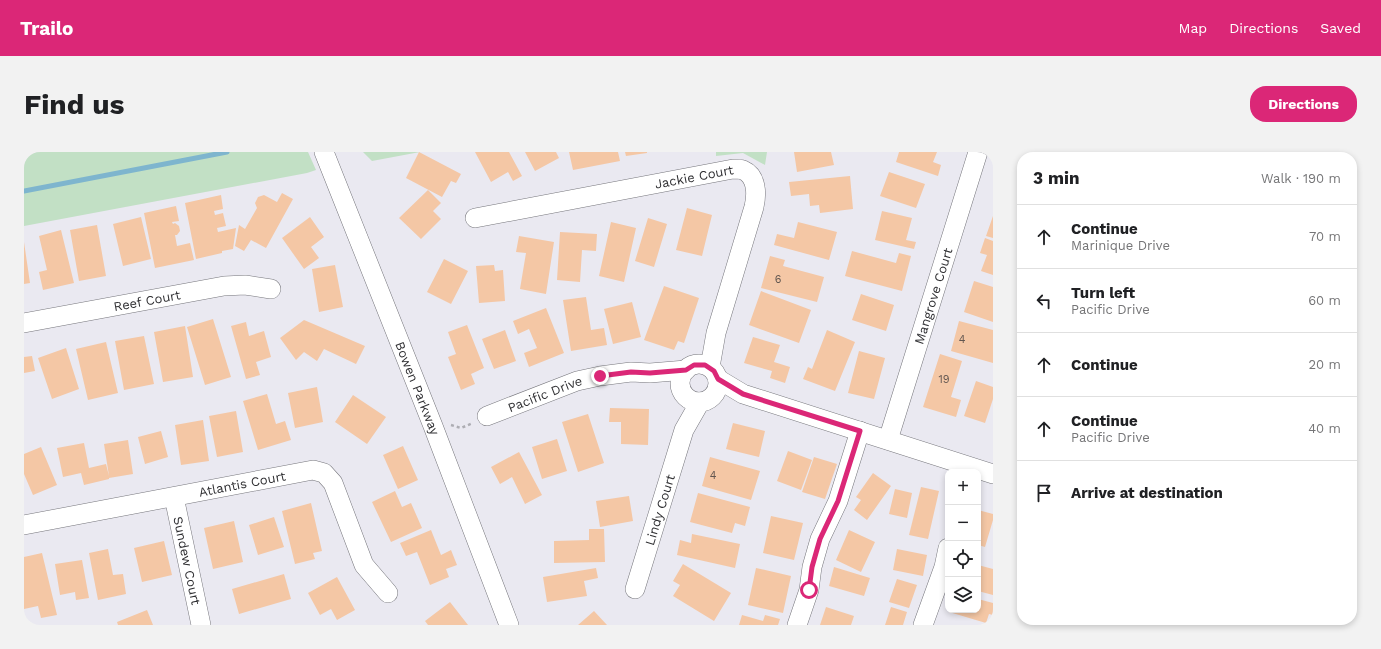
<!DOCTYPE html>
<html lang="en">
<head>
<meta charset="utf-8">
<style>
	body { margin:0; font-family:"Work Sans",sans-serif; background:#f2f2f2; color:#202124 }
	.controls { position:absolute; right:12px; bottom:12px; display:grid; overflow:hidden; border-radius:8px; box-shadow:0 2px 6px #0003 }
	.controls button { width:36px; height:36px; display:grid; place-items:center; padding:0; border:0; border-bottom:1px solid #e0e0e0; background:#fff; color:#202124; font:20px sans-serif }
	.stop { position:absolute; width:12px; height:12px; margin:-9px; border:3px solid #db2777; border-radius:50%; background:#fff }
	.stop.end { background:#db2777; border-color:#fff; box-shadow:0 1px 4px #0008 }
	.list { margin:0; padding:0; list-style:none }
	h2 { display:flex; justify-content:space-between; align-items:center; height:52px; margin:0; padding:0 16px; font-size:17px }
	h2 small { font-size:13px; font-weight:400; color:#757577 }
	.list li { display:grid; grid-template-columns:26px 1fr auto; gap:12px; align-items:center; box-sizing:border-box; height:64px; padding:0 16px; border-top:1px solid #e0e0e0 }
	.list b { display:block; font-size:15px; white-space:nowrap }
	.list p { margin:0; font-size:13px; white-space:nowrap; color:#757577 }
	.list em { font-size:13px; font-style:normal; color:#757577 }
	.icon { flex:none; width:22px; height:22px; fill:none; stroke:currentColor; stroke-width:2; stroke-linecap:round; stroke-linejoin:round }
	.map { position:relative; flex:none; width:969px; height:473px; overflow:hidden; border-radius:16px }
	header { display:flex; align-items:center; gap:24px; box-sizing:border-box; height:56px; padding:0 20px; background:#db2777; color:#fff }
	header strong { font-size:19px }
	nav { display:flex; gap:22px; margin-inline-start:auto; font-size:14px }
	.intro { display:flex; align-items:center; justify-content:space-between; box-sizing:border-box; height:96px; padding:0 24px }
	h1 { margin:0; font-size:28px }
	.button { padding:10px 18px; border-radius:16px; background:#db2777; color:#fff; font-size:14px; font-weight:700 }
	main { display:flex; gap:24px; padding:0 24px }
	aside { flex:1; background:#fff; border-radius:16px; box-shadow:0 2px 6px #0003 }
	.map>svg:first-child { display:block }
	.green { fill:#c2e0c5 }
	.lines { fill:none; stroke-linecap:round; stroke-linejoin:round }
	.stream { stroke:#7eb5ce; stroke-width:5 }
	.building { fill:#f4c7a5 }
	.minor-casing { stroke:#76767c; stroke-width:20 }
	.path { stroke:#adadb3; stroke-width:2.5; stroke-dasharray:3 3; stroke-linecap:butt }
	.minor { stroke:#fff; stroke-width:19 }
	.route { stroke:#db2777; stroke-width:5 }
	.labels { text-anchor:middle; dominant-baseline:central; stroke-width:3; stroke-linejoin:round; paint-order:stroke }
	.number-label { font-size:11px; fill:#615650 }
	.street-label { font-size:13px; fill:#303033; stroke:#fff }
</style>
</head>
<body>
<header>
<strong>Trailo</strong>
<nav><a>Map</a><a>Directions</a><a>Saved</a></nav>
</header>
<div class="intro"><h1>Find us</h1><a class="button">Directions</a></div>
<main>
<div class="map">
<svg width="969" height="473" viewBox="0 0 969 473">
	<rect width="100%" height="100%" fill="#eae9f1"/>
	<path class="green" d="M0,0H284L292,18L283,21L0,74Z
		M339,0H396L348,9Z
		M692,0H743L741,13L719,1L692,4Z"/>
	<g class="lines">
		<path class="stream" d="M0,39L203,0"/>
	</g>
	<path class="building" d="M395,0L437,22L432,31L427,29L418,45L382,26Z
		M451,0H485L498,24L489,29L484,20L467,30Z
		M501,0H532L535,6L511,19Z
		M545,0H594L596,9L549,18Z
		M601,0H623V1L602,4Z
		M770,0H807L810,13L773,20Z
		M875,0H913L909,10L917,13L914,24L872,10Z
		M865,20L901,32L892,56L856,44Z
		M826,24L829,57L796,61L795,53L786,54L785,42L767,44L765,30Z
		M404,38L417,51L409,59L417,67L397,87L375,66Z
		M258,41L269,47L242,96L227,88L220,99L211,94L215,73L221,77L233,56L231,51L234,45L240,43L253,50Z
		M197,43L199,57L190,59L191,63L199,61L202,74L193,76L194,80L212,76L209,97L198,99V101L172,107L161,51Z
		M152,54L155,69L148,70L149,72L151,71L155,74L156,79L153,83H151L153,94L166,91L170,108L131,116L120,61Z
		M663,56L688,63L678,104L652,98Z
		M858,59L888,66L882,88L892,90L890,97L851,88Z
		M969,64V86L962,84Z
		M117,65L127,107L99,114L89,72Z
		M286,65L300,85L287,95L295,106L280,117L258,86Z
		M624,66L643,72L630,115L611,109Z
		M587,70L612,76L600,130L575,124Z
		M774,70L813,80L805,108L750,93L753,82L770,86Z
		M73,73L82,124L55,129L46,78Z
		M37,78L50,131L19,138L15,120L23,118L15,84Z
		M536,80L573,82L572,99L558,98L556,130L533,128Z
		M495,84L530,90L522,142L496,137L502,101L492,100Z
		M961,86L969,89V123L957,119L963,103L956,101Z
		M0,90L6,131L0,132Z
		M828,99L872,111L875,101L887,104L878,139L821,124Z
		M746,104L761,108L759,114L800,125L793,150L737,136Z
		M420,107L444,119L427,152L403,140Z
		M311,113L319,155L295,160L288,117Z
		M470,113L471,119L479,118L481,149L455,151L452,114Z
		M950,129L969,135V170L940,160Z
		M640,134L675,146L660,191L654,189L650,198L620,188Z
		M737,139L787,158L775,191L725,173Z
		M837,142L870,153L862,179L828,168Z
		M562,145L567,178L580,176L583,193L547,199L539,148Z
		M608,150L617,185L589,192L580,157Z
		M522,156L540,201L505,215L500,201L513,196L505,177L494,182L489,169Z
		M189,167L207,225L181,233L163,175Z
		M280,168L341,194L332,212L300,197L293,209L280,200L272,208L256,186Z
		M935,169L969,178V211L927,199Z
		M222,170L225,184L240,179L247,205L232,210L236,223L222,227L207,174Z
		M443,173L460,216L447,222L451,232L437,238L424,205L432,202L424,180Z
		M161,174L169,225L139,230L130,180Z
		M481,178L492,209L470,217L458,187Z
		M803,178L831,190L811,239L779,227L784,215L788,217Z
		M120,184L130,232L100,238L91,189Z
		M729,185L756,193L750,210L766,215L761,231L746,226L748,219L720,211Z
		M82,190L94,241L64,248L52,197Z
		M42,196L55,237L28,247L14,206Z
		M835,199L861,206L850,247L824,241Z
		M916,202L938,209L927,245L937,248L932,265L899,255Z
		M8,204L11,219L0,221V205Z
		M952,229L969,235V247L961,271L940,264Z
		M293,235L299,270L271,276L264,241Z
		M243,242L252,272L261,269L267,288L234,298L219,249Z
		M329,243L362,265L343,292L311,270Z
		M586,256L625,257L624,293L597,292V270H585Z
		M212,259L219,300L193,305L185,264Z
		M564,262L580,311L554,320L538,270Z
		M179,268L185,309L157,313L151,273Z
		M709,271L741,279L735,305L702,297Z
		M137,279L144,305L121,312L114,285Z
		M533,287L543,319L518,327L508,295Z
		M104,288L109,322L85,326V327L60,333L57,321L39,325L33,296L60,291L65,316L82,312L85,324L80,292Z
		M379,294L394,328L374,337L359,303Z
		M17,295L33,333L9,343L0,322V302Z
		M764,299L788,308L777,338L753,329Z
		M495,300L518,343L501,352L488,325L476,332L467,315Z
		M686,305L736,319L727,348L678,334Z
		M790,305L813,312L801,347L778,340Z
		M849,321L867,334L843,368L830,358L837,348L832,345Z
		M897,335L915,339L904,387L885,383Z
		M871,337L888,341L883,366L865,362Z
		M371,339L378,355L387,351L398,376L367,390L348,350Z
		M674,341L726,355L721,374L711,371L708,381L666,370Z
		M605,344L609,369L576,375L572,349Z
		M287,351L298,399L289,401L291,407L271,412L258,359Z
		M954,358L969,362V368L961,395L954,393Z
		M747,364L779,371L770,408L739,401Z
		M250,365L260,395L234,403L225,373Z
		M210,369L219,410L189,417L180,376Z
		M565,377H580L581,410L530,411V389L565,388Z
		M407,378L417,403L427,398L433,413L422,417L425,425L406,433L393,400L382,404L376,391Z
		M825,378L851,390L837,420L812,408Z
		M668,382L716,392L711,416L653,403L656,388L667,391Z
		M140,389L148,423L118,430L110,396Z
		M84,397L89,423L99,422L102,442L74,448L65,401Z
		M873,397L903,403L899,424L869,418Z
		M18,401L33,463L17,466L14,454L0,457V405Z
		M58,408L65,446L52,448L51,440L36,443L31,412Z
		M659,412L707,441L690,469L649,444L656,433L649,429Z
		M954,413L969,417V443L954,439Z
		M810,415L846,426L840,444L805,434Z
		M572,416L574,426L560,429L563,444L523,450L519,425Z
		M732,416L767,424L759,461L724,453Z
		M260,422L267,447L215,462L208,437Z
		M313,425L331,458L313,468L307,457L296,463L284,441Z
		M873,427L893,433L885,456L865,450Z
		M954,447L969,451V463L965,462L962,471L925,460L926,458H954Z
		M426,450L444,473H404L401,469Z
		M802,455L830,464L827,473H796Z
		M867,455L883,460L879,473H861Z
		M123,458L129,473H94L93,470Z
		M570,459L583,473H554Z
		M718,463L739,469L741,463L756,467L754,473H715Z"/>
	<g class="lines">
		<defs>
			<g id="minor">
				<path id="s1" d="M300,0L409,274L485,473"/>
				<path id="s2" d="M451,66L709,17C712,17 716,17 719,18C733,24 733,42 730,55L692,181L686,215"/>
				<path id="s3" d="M0,171L200,134L221,133L247,137"/>
				<circle cx="675" cy="231" r="19"/>
				<path d="M694,227L719,242L969,322"/>
				<path id="s4" d="M463,264L553,229L576,224L607,220L626,221L662,218"/>
				<path id="s5" d="M864,288L954,0"/>
				<path id="s6" d="M150,345L177,473"/>
				<path id="s7" d="M0,373L289,318L300,321L309,331L340,413L364,441"/>
				<path id="s8" d="M611,437L660,278L676,250"/>
				<path d="M773,473L785,438L788,415L796,387L814,349L836,279"/>
				<path d="M899,473L920,415L924,396"/>
			</g>
		</defs>
		<use href="#minor" class="minor-casing"/>
		<path class="path" d="M427,273L437,276L449,271"/>
		<use href="#minor" class="minor"/>
	</g>
	<g class="lines">
		<path class="route" d="M576,224L607,220L626,221L662,218L670,213H681L690,219L694,227L719,242L836,279L814,349L796,387L788,415L785,438"/>
	</g>
	<g class="labels">
		<g class="number-label">
			<text x="754" y="127">6</text>
			<text x="938" y="187">4</text>
			<text x="920" y="227">19</text>
			<text x="689" y="323">4</text>
		</g>
		<g class="street-label">
			<text stroke="none"><textPath href="#s2" startOffset="223">Jackie Court</textPath></text>
			<text stroke="none"><textPath href="#s5" startOffset="151">Mangrove Court</textPath></text>
			<text stroke="none"><textPath href="#s3" startOffset="125">Reef Court</textPath></text>
			<text stroke="none"><textPath href="#s1" startOffset="254">Bowen Parkway</textPath></text>
			<text stroke="none"><textPath href="#s4" startOffset="62">Pacific Drive</textPath></text>
			<text stroke="none"><textPath href="#s7" startOffset="222">Atlantis Court</textPath></text>
			<text stroke="none"><textPath href="#s8" startOffset="83">Lindy Court</textPath></text>
			<text stroke="none"><textPath href="#s6" startOffset="65">Sundew Court</textPath></text>
		</g>
	</g>
</svg>
<div class="controls">
<button>+</button>
<button>−</button>
<button><svg class="icon" aria-label="locate" viewBox="0 0 24 24"><circle cx="12" cy="12" r="6"/><path d="M12 2v4M12 18v4M2 12h4M18 12h4"/></svg></button>
<button><svg class="icon" aria-label="layers" viewBox="0 0 24 24"><path d="M12 4l9 5-9 5-9-5zM3 14l9 5 9-5"/></svg></button>
</div>
<div class="stop" style="left:785px;top:438px"></div>
<div class="stop end" style="left:576px;top:224px"></div>
</div>
<aside>
<h2>3 min<small>Walk · 190 m</small></h2>
<ul class="list">
<li><svg class="icon" aria-label="ahead" viewBox="0 0 24 24"><path d="M12 20V5M6 11l6-6 6 6"/></svg><div><b>Continue</b><p>Marinique Drive</p></div><em>70 m</em></li>
<li><svg class="icon" aria-label="left" viewBox="0 0 24 24"><path d="M17 20v-9H6M10 6l-5 5 5 5"/></svg><div><b>Turn left</b><p>Pacific Drive</p></div><em>60 m</em></li>
<li><svg class="icon" aria-label="ahead" viewBox="0 0 24 24"><path d="M12 20V5M6 11l6-6 6 6"/></svg><div><b>Continue</b></div><em>20 m</em></li>
<li><svg class="icon" aria-label="ahead" viewBox="0 0 24 24"><path d="M12 20V5M6 11l6-6 6 6"/></svg><div><b>Continue</b><p>Pacific Drive</p></div><em>40 m</em></li>
<li><svg class="icon" aria-label="arrive" viewBox="0 0 24 24"><path d="M6 21V4h12l-3 4 3 4H6"/></svg><div><b>Arrive at destination</b></div></li>
</ul>
</aside>
</main>
</body>
</html>
